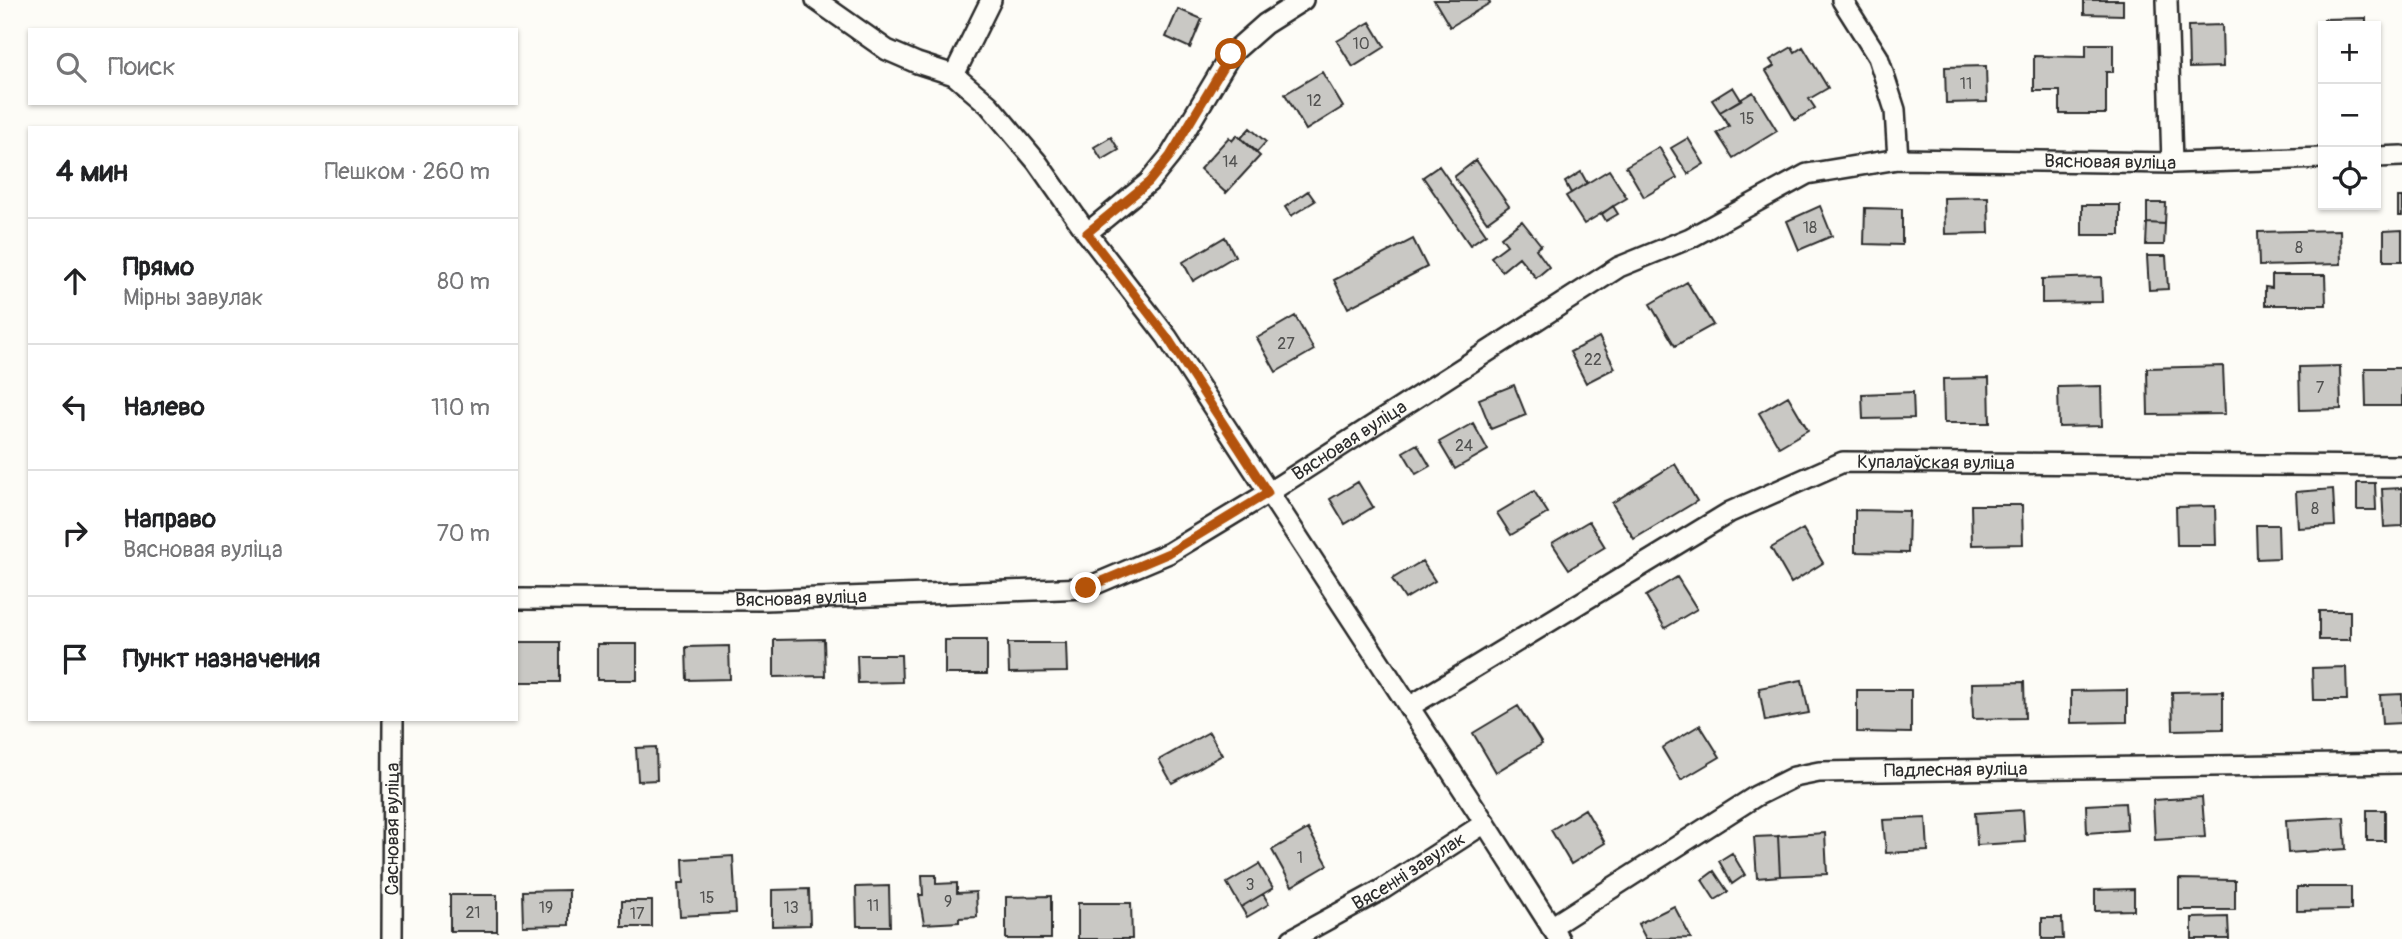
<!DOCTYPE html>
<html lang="ru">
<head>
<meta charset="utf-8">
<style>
	body { margin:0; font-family:Pangolin,sans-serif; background:#f2f2f2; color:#202124 }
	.controls { position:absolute; right:21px; top:21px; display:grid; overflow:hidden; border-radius:0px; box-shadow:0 2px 5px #0004 }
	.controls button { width:63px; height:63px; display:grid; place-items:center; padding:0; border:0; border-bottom:2px solid #e0e0e0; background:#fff; color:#202124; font:35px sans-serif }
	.stop { position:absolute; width:21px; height:21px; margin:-16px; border:5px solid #b45309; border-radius:50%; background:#fff }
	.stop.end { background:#b45309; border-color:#fff; box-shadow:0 2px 7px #0008 }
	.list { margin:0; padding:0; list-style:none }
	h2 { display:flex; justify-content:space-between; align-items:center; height:91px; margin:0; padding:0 28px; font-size:30px }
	h2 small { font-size:23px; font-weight:400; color:#757577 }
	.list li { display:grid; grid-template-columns:46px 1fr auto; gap:21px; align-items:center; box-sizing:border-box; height:126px; padding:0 28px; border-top:2px solid #e0e0e0 }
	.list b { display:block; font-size:26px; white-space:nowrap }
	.list p { margin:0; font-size:23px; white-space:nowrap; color:#757577 }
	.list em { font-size:23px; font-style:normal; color:#757577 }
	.icon { flex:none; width:38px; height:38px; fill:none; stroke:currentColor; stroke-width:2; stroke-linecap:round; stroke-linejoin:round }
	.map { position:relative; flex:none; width:2402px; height:939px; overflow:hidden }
	.search { position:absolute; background:#fff; box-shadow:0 2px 5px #0004; left:28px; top:28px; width:490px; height:77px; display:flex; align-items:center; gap:18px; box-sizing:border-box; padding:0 24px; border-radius:0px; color:#757577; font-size:26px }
	.panel { position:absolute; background:#fff; box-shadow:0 2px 5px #0004; left:28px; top:126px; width:490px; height:595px; border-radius:0px }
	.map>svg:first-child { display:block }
	.building { fill:#c9c8c4; stroke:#2b2b2b; stroke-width:2 }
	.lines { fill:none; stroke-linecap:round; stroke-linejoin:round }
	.minor-casing { stroke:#2b2b2b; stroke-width:24 }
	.minor { stroke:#fdfcf7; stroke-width:19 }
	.route { stroke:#b45309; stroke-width:9 }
	.labels { text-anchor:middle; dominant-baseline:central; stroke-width:5; stroke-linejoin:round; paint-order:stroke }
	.number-label { font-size:16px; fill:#525251 }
	.street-label { font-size:19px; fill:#2b2b2b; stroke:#fdfcf7 }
</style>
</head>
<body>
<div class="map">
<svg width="2402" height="939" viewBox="0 0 2402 939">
	<rect width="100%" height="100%" fill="#fdfcf7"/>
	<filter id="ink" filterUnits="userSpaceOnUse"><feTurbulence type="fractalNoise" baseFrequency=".0143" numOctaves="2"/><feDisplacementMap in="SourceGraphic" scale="14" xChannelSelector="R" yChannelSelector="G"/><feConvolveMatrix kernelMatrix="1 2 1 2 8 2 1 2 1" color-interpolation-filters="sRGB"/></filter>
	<g filter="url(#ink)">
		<path class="building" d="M1434,0H1488L1490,3L1450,27Z
			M2084,0H2123V15L2084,14Z
			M1178,9L1202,19L1190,48L1166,37Z
			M2366,18V26H2324V19Z
			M1370,22L1385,47L1353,67L1337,41Z
			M2222,25L2223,67L2189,68L2188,26Z
			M2086,44H2113V72H2106V114H2060V91H2034V56L2086,57Z
			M1792,47L1795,52L1803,47L1828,88L1809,99L1815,108L1795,120L1766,71L1774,66L1770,60Z
			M1986,66L1987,102L1946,103L1945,67Z
			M1322,72L1343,107L1306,130L1285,94Z
			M1733,87L1741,100L1720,112L1712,100Z
			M1753,92L1777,131L1733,158L1717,133L1729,126L1720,112Z
			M1250,128L1266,142L1257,152L1241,138Z
			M1237,135L1260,156L1226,193L1200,169L1229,137L1232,141Z
			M1111,137L1119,150L1102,160L1094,147Z
			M1688,138L1704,164L1688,174L1671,148Z
			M1659,147L1677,178L1644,197L1626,166Z
			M1476,160L1509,206L1487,222L1454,177Z
			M1439,166L1486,234L1470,245L1423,177Z
			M1609,170L1627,198L1584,224L1566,196Z
			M1581,172L1587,183L1571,193L1565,182Z
			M1308,191L1315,201L1291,216L1285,207Z
			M1988,197L1989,233L1945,234L1944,198Z
			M2398,197H2402V216H2398Z
			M2147,203H2166L2165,224L2147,223Z
			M2082,205H2120V235H2082Z
			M1613,206L1618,214L1606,221L1602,214Z
			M1820,206L1832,236L1799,250L1787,221Z
			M1865,208L1902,209V245L1864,244Z
			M1522,221L1541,245L1536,249L1549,267L1536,278L1519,257L1502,271L1491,257L1507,245L1501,237Z
			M2147,223L2165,224L2164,245H2146Z
			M2340,230L2341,264L2259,266L2258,232Z
			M2402,230V261H2384V231Z
			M1225,237L1235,256L1193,281L1183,262Z
			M1413,239L1427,267L1348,308L1334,280Z
			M2147,256H2166L2168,289L2149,290Z
			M2272,275H2325L2326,305H2265V287L2272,288Z
			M2101,277L2102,302L2042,303V279Z
			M1687,282L1713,325L1675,346L1650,304Z
			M1295,316L1314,350L1276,372L1257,338Z
			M1599,337L1615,368L1586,383L1570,352Z
			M2223,366L2225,414L2148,415L2147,368Z
			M2340,366L2341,409L2300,410L2299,367Z
			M2365,368H2402V406H2366Z
			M1989,378L1990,423H1944L1943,379Z
			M1514,385L1526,415L1491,429L1479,399Z
			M2101,386L2102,426L2059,427L2058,387Z
			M1913,392L1914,418L1863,419L1862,394Z
			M1788,396L1808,430L1779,447L1759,413Z
			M1473,423L1488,450L1455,469L1439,442Z
			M1417,444L1430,466L1416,474L1403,452Z
			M1675,464L1697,501L1634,539L1612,503Z
			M1358,482L1373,507L1345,524L1330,499Z
			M2357,483H2375L2376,510H2357Z
			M2402,488V526L2384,527L2382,489Z
			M2333,489L2335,526L2298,528L2296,492Z
			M1534,491L1548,513L1511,535L1497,513Z
			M1971,505H2022L2023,544L1972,545Z
			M2215,506L2216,545H2177L2176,507Z
			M1855,510L1909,511L1908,553L1855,552Z
			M1589,521L1605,547L1569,569L1552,543Z
			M2256,525H2278L2279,558L2257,559Z
			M1803,529L1823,563L1791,583L1771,548Z
			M1422,561L1435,581L1405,599L1392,579Z
			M1677,577L1697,609L1665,628L1646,596Z
			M2319,611H2350V640H2319Z
			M824,639L825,676L774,677V640Z
			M945,640H987V674H945Z
			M516,642H560V682H516Z
			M1008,643H1066L1067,672L1009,673Z
			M597,644H637V680H597Z
			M729,646L730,679L687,680L686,647Z
			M857,655H901L902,682L858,683Z
			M2346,667L2347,700H2313L2312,668Z
			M1802,680L1809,713L1765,721L1759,688Z
			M2024,682L2025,718L1973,719L1972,683Z
			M1857,690H1911V733L1857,732Z
			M2127,690V722L2071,723V691Z
			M2223,691V729L2173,730L2172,692Z
			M2402,694V723L2382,724L2380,695Z
			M1518,706L1542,744L1496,772L1473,733Z
			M1700,725L1720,757L1681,780L1662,748Z
			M1209,732L1222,755L1172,783L1159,760Z
			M656,747L657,780L638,781L636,748Z
			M2202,797L2205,837L2155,840L2153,800Z
			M2125,803L2127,830L2087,833L2086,805Z
			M1585,809L1605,843L1571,864L1551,830Z
			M2023,810L2025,842L1977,845L1975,813Z
			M2367,810H2385V841H2367Z
			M2344,817L2346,849L2288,853L2286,820Z
			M1926,818L1928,851L1886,853L1883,820Z
			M1308,829L1328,865L1292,886L1272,850Z
			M1825,833L1827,874L1780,876L1778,836Z
			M1778,836L1780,876L1757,878L1754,837Z
			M1732,853L1745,875L1732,884L1719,861Z
			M733,856L736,913L680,916L678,883H684L683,859Z
			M1259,864L1273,888L1241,907L1227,883Z
			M1714,871L1728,892L1715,900L1702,880Z
			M922,875H936V884L957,883V893L976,892L977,917L959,918V922L924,924L919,895H923Z
			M2179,879L2235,880V910H2179Z
			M889,886L890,926H857L856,887Z
			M2297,887H2351V910L2297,911Z
			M809,889L810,925L772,926V890Z
			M2134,889V910L2095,911V890Z
			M569,890V925L523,926L522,891Z
			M1263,894L1269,904L1247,917L1241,907Z
			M450,895H497V931H450Z
			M1051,896V939H1006V897Z
			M622,901H652V927H622Z
			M1078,903H1131L1132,939H1078Z
			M1674,906L1691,938L1646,939L1638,924Z
			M2228,917L2229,939H2192V918Z
			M2042,918H2062L2063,939H2042Z"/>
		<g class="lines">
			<defs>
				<g id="minor">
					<path d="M816,0L887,50L917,63L954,75L989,105L1037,162L1087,233L1167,337L1485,823L1559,939"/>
					<path d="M1842,0L1878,57L1895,110L1898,159"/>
					<path d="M2167,0L2172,163"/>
					<path d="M954,75L991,0"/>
					<path d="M2376,157L2402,156"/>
					<path d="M1087,233L1149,182L1170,156L1231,54L1265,24L1303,0"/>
					<path id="s1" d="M516,599L765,600L1086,588L1169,553L1268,493L1619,267L1690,238L1807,174L1898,159L2172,163L2323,158"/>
					<path id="s2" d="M1409,707L1730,512L1843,462L2402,466"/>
					<path id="s3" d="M1551,927L1756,796L1794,777L1819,772L2402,763"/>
					<path id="s4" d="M392,939L393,719"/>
					<path id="s5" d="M1292,939L1383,889L1485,823"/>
				</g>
			</defs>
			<use href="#minor" class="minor-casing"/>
			<use href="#minor" class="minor"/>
		</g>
	</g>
	<g class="lines" filter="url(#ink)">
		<path class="route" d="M1086,588L1169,553L1268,493L1167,337L1087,233L1149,182L1170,156L1231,54"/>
	</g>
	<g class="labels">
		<g class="number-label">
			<text x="1361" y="44">10</text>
			<text x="1966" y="84">11</text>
			<text x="1314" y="101">12</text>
			<text x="1747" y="119">15</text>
			<text x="1230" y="162">14</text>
			<text x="1810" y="228">18</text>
			<text x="2299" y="248">8</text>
			<text x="1286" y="344">27</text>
			<text x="1593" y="360">22</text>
			<text x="2320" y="388">7</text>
			<text x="1464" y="446">24</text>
			<text x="2315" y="509">8</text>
			<text x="1300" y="858">1</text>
			<text x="1250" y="885">3</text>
			<text x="707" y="898">15</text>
			<text x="948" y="902">9</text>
			<text x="873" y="906">11</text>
			<text x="546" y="908">19</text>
			<text x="791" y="908">13</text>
			<text x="473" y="913">21</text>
			<text x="637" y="914">17</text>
		</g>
		<g class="street-label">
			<text stroke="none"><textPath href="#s1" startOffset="1708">Вясновая вуліца</textPath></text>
			<text stroke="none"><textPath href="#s1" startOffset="873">Вясновая вуліца</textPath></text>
			<text stroke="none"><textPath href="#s2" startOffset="592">Купалаўская вуліца</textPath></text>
			<text stroke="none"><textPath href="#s1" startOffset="285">Вясновая вуліца</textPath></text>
			<text stroke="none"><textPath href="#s3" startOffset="448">Падлесная вуліца</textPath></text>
			<text stroke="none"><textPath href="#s4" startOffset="110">Сасновая вуліца</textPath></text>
			<text stroke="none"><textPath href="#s5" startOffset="135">Вясенні завулак</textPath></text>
		</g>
	</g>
</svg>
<div class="controls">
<button>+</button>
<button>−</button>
<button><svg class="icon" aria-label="locate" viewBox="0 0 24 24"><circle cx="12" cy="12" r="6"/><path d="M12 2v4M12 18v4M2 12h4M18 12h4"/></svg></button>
</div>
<div class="stop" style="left:1231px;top:54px"></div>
<div class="stop end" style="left:1086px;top:588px"></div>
<div class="search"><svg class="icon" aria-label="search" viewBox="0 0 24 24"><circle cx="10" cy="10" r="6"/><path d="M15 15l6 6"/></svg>Поиск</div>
<section class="panel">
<h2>4 мин<small>Пешком · 260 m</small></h2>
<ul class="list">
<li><svg class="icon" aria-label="ahead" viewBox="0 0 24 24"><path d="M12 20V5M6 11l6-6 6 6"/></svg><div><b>Прямо</b><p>Мірны завулак</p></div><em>80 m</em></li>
<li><svg class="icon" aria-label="left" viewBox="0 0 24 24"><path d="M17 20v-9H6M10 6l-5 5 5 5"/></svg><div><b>Налево</b></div><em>110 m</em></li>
<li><svg class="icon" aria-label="right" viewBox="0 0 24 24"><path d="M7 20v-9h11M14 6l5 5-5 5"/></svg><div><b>Направо</b><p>Вясновая вуліца</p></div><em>70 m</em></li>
<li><svg class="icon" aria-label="arrive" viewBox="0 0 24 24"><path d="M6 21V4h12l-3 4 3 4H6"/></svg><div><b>Пункт назначения</b></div></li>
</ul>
</section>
</div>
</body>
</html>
